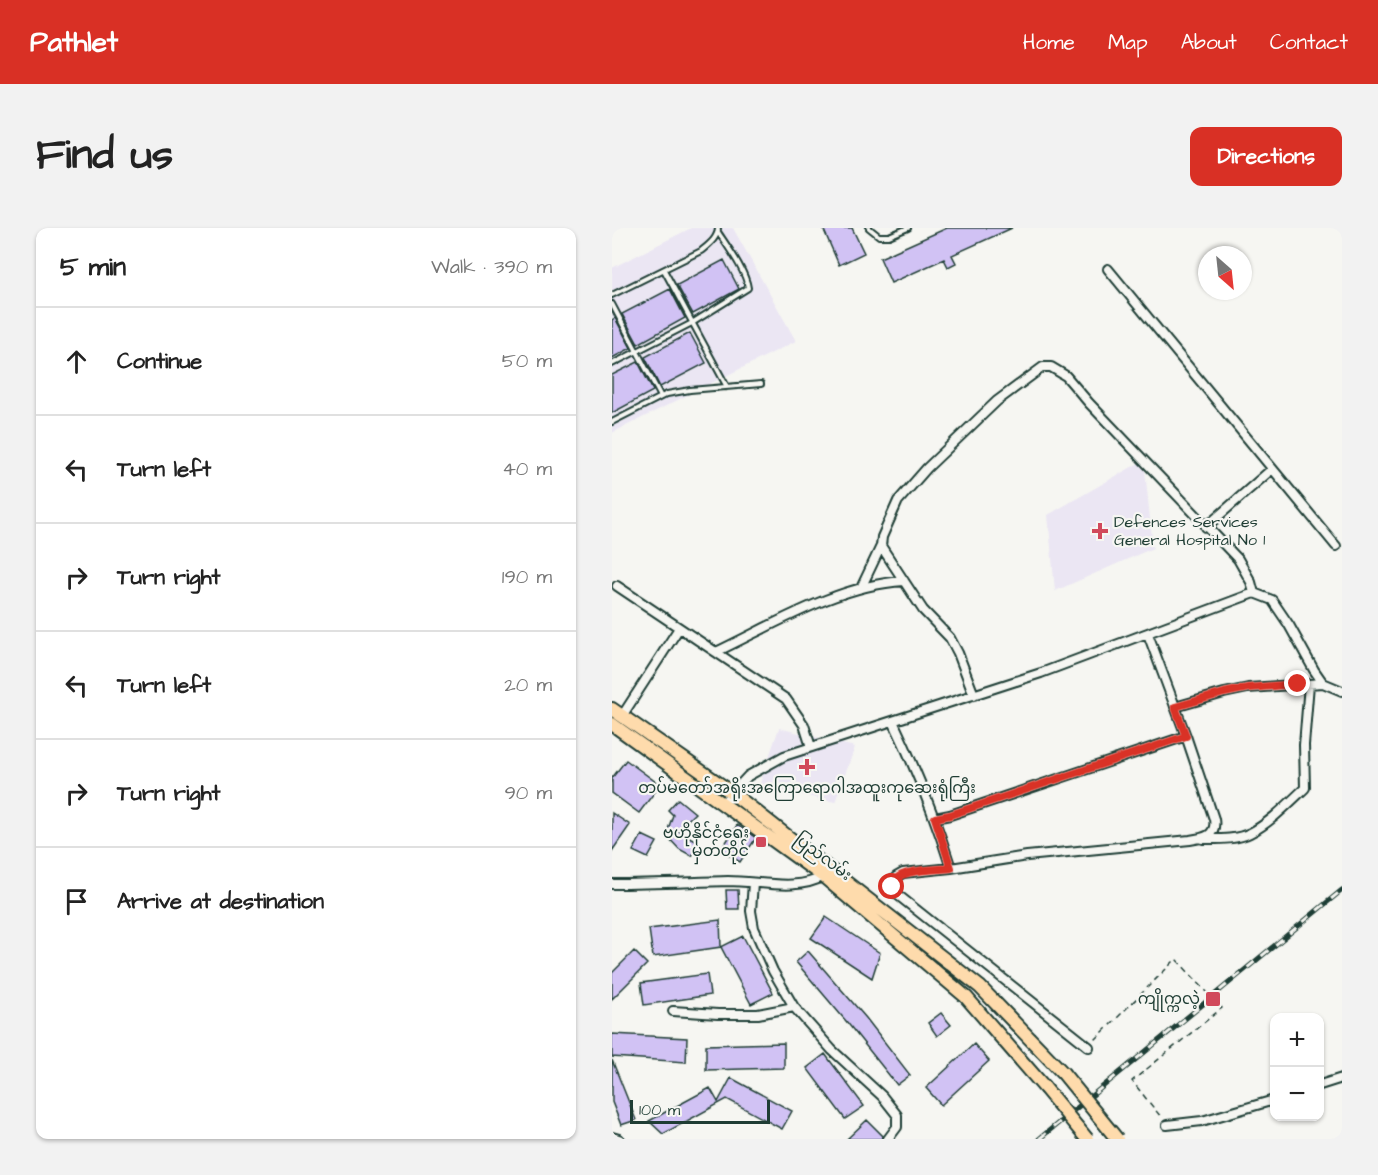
<!DOCTYPE html>
<html lang="en">
<head>
<meta charset="utf-8">
<style>
	body { margin:0; font-family:"Architects Daughter","Noto Sans Myanmar",sans-serif; background:#f2f2f2; color:#222 }
	.controls { position:absolute; right:18px; bottom:18px; display:grid; overflow:hidden; border-radius:12px; box-shadow:0 2px 4px #0004 }
	.controls button { width:54px; height:54px; display:grid; place-items:center; padding:0; border:0; border-bottom:2px solid #e0e0e0; background:#fff; color:#222; font:30px sans-serif }
	.compass { position:absolute; left:586px; top:18px; width:54px; height:54px; border-radius:50%; background:#fff; box-shadow:0 2px 4px #0004; rotate:153deg }
	.scale { position:absolute; left:18px; bottom:15px; width:140px; box-sizing:border-box; padding-left:6px; border:3px solid #1f3d34; border-top:0; font-size:16px; line-height:21px; white-space:nowrap; color:#1f3d34; -webkit-text-stroke:4px #f6f6f2; paint-order:stroke }
	.stop { position:absolute; width:18px; height:18px; margin:-14px; border:4px solid #d93025; border-radius:50%; background:#fff }
	.stop.end { background:#d93025; border-color:#fff; box-shadow:0 2px 6px #0008 }
	.list { margin:0; padding:0; list-style:none }
	h2 { display:flex; justify-content:space-between; align-items:center; height:78px; margin:0; padding:0 24px; font-size:26px }
	h2 small { font-size:20px; font-weight:400; color:#767676 }
	.list li { display:grid; grid-template-columns:39px 1fr auto; gap:18px; align-items:center; box-sizing:border-box; height:108px; padding:0 24px; border-top:2px solid #e0e0e0 }
	.list b { display:block; font-size:22px; white-space:nowrap }
	.list em { font-size:20px; font-style:normal; color:#767676 }
	.icon { flex:none; width:33px; height:33px; fill:none; stroke:currentColor; stroke-width:2; stroke-linecap:round; stroke-linejoin:round }
	.map { position:relative; flex:none; width:730px; height:911px; overflow:hidden; border-radius:12px }
	header { display:flex; align-items:center; gap:36px; box-sizing:border-box; height:84px; padding:0 30px; background:#d93025; color:#fff }
	header strong { font-size:28px }
	nav { display:flex; gap:33px; margin-inline-start:auto; font-size:21px }
	.intro { display:flex; align-items:center; justify-content:space-between; box-sizing:border-box; height:144px; padding:0 36px }
	h1 { margin:0; font-size:42px }
	.button { padding:15px 27px; border-radius:12px; background:#d93025; color:#fff; font-size:21px; font-weight:700 }
	main { display:flex; gap:36px; padding:0 36px }
	aside { flex:1; background:#fff; border-radius:12px; box-shadow:0 2px 4px #0004 }
	.map>svg:first-child { display:block }
	.built { fill:#ebe6f3 }
	.building { fill:#d1c2f4; stroke:#1f3d34; stroke-width:1.5 }
	.lines { fill:none; stroke-linecap:round; stroke-linejoin:round }
	.service-casing { stroke:#1f3d34; stroke-width:8 }
	.minor-casing { stroke:#1f3d34; stroke-width:12 }
	.trunk-casing { stroke:#1f3d34; stroke-width:16 }
	.path { stroke:#1f3d34; stroke-width:1.5; stroke-dasharray:6 4.5; stroke-linecap:butt }
	.service { stroke:#f6f6f2; stroke-width:4 }
	.minor { stroke:#f6f6f2; stroke-width:8 }
	.trunk { stroke:#fedbac; stroke-width:12 }
	.rail-casing { stroke:#1f3d34; stroke-width:5 }
	.rail { stroke:#f6f6f2; stroke-width:3; stroke-dasharray:9; stroke-linecap:butt }
	.trunk-bridge-casing { stroke:#1f3d34; stroke-width:16; stroke-linecap:butt }
	.trunk-bridge { stroke:#fedbac; stroke-width:12 }
	.route { stroke:#d93025; stroke-width:8 }
	.poi-dot { fill:#d1495b; stroke:#f6f6f2; stroke-width:2 }
	.labels { text-anchor:middle; dominant-baseline:central; stroke-width:4.5; stroke-linejoin:round; paint-order:stroke }
	.poi-label { font-size:16px; fill:#1f3d34; stroke:#f6f6f2; text-anchor:end }
	.street-label { font-size:16px; fill:#1f3d34; stroke:#f6f6f2 }
</style>
</head>
<body>
<header>
<strong>Pathlet</strong>
<nav><a>Home</a><a>Map</a><a>About</a><a>Contact</a></nav>
</header>
<div class="intro"><h1>Find us</h1><a class="button">Directions</a></div>
<main>
<aside>
<h2>5 min<small>Walk · 390 m</small></h2>
<ul class="list">
<li><svg class="icon" aria-label="ahead" viewBox="0 0 24 24"><path d="M12 20V5M6 11l6-6 6 6"/></svg><div><b>Continue</b></div><em>50 m</em></li>
<li><svg class="icon" aria-label="left" viewBox="0 0 24 24"><path d="M17 20v-9H6M10 6l-5 5 5 5"/></svg><div><b>Turn left</b></div><em>40 m</em></li>
<li><svg class="icon" aria-label="right" viewBox="0 0 24 24"><path d="M7 20v-9h11M14 6l5 5-5 5"/></svg><div><b>Turn right</b></div><em>190 m</em></li>
<li><svg class="icon" aria-label="left" viewBox="0 0 24 24"><path d="M17 20v-9H6M10 6l-5 5 5 5"/></svg><div><b>Turn left</b></div><em>20 m</em></li>
<li><svg class="icon" aria-label="right" viewBox="0 0 24 24"><path d="M7 20v-9h11M14 6l5 5-5 5"/></svg><div><b>Turn right</b></div><em>90 m</em></li>
<li><svg class="icon" aria-label="arrive" viewBox="0 0 24 24"><path d="M6 21V4h12l-3 4 3 4H6"/></svg><div><b>Arrive at destination</b></div></li>
</ul>
</aside>
<div class="map">
<svg width="730" height="911" viewBox="0 0 730 911">
	<rect width="100%" height="100%" fill="#f6f6f2"/>
	<filter id="ink" filterUnits="userSpaceOnUse"><feTurbulence type="fractalNoise" baseFrequency=".0167" numOctaves="2"/><feDisplacementMap in="SourceGraphic" scale="12" xChannelSelector="R" yChannelSelector="G"/><feConvolveMatrix kernelMatrix="1 2 1 2 8 2 1 2 1" color-interpolation-filters="sRGB"/></filter>
	<g filter="url(#ink)">
		<path class="built" d="M79,0H121L184,113L0,205V40Z
			M532,232L541,320L443,363L436,287Z
			M167,500L243,519L223,574L147,558Z"/>
		<path class="building" d="M211,0H240L252,25L227,37Z
			M335,0H400L340,27L344,35L336,39L332,31L279,55L268,30Z
			M112,32L127,61L81,86L65,57Z
			M58,61L73,90L26,116L10,86Z
			M3,90L19,120L0,130V92Z
			M78,105L94,135L48,159L33,129Z
			M26,134L41,163L0,185V147Z
			M14,532L48,557L27,585L0,565V550Z
			M66,571L83,585L65,602L88,615L80,628L67,621L54,607L61,587L56,582Z
			M0,585L18,597L0,623Z
			M125,597L144,610L128,634L109,622Z
			M30,607L45,614L36,630L21,623Z
			M114,662H126L127,681H115Z
			M214,689L268,725L260,750L199,710Z
			M108,692L109,719L41,729L37,701Z
			M131,708L161,765L139,776L109,719Z
			M22,723L35,736L0,771V745Z
			M196,723L254,790L298,847L285,857L234,793L184,734Z
			M95,746L98,767L32,777L29,755Z
			M329,785L339,797L325,808L316,795Z
			M0,806L75,810L74,834L0,829Z
			M172,815V840L94,842V817Z
			M362,816L377,833L329,877L314,860Z
			M213,826L252,878L233,891L195,840Z
			M0,832L24,892L9,897L0,874Z
			M119,850L180,883L170,901L115,871L51,906L37,893L98,860L106,874Z
			M255,892L271,908L270,911H235Z"/>
		<g class="lines">
			<defs>
				<path id="service" d="M257,0L267,8H277L296,0
					M52,42L115,159
					M0,67L89,23C96,17 106,10 106,0
					M0,76L49,169
					M0,136L80,95L136,60C134,43 115,18 106,4
					M0,194L55,166L78,162L149,156"/>
				<path id="minor" d="M496,41L724,318
					M594,299L660,241
					M5,358L174,471L192,497L199,519
					M249,360L269,318
					M104,424C163,396 226,357 292,353
					M362,467L346,425L338,410L311,382L269,318L270,309L286,273L315,240L385,173L431,139H439L454,148L477,175L626,331L639,354L642,365
					M563,479L612,465L636,460L711,455L730,463
					M10,488L67,400
					M281,493C304,541 323,589 339,640
					M111,575L136,548L172,528L429,445L642,365L660,372L677,397L702,442L711,455
					M323,590L338,587L574,508
					M591,611C604,611 625,612 638,605C658,595 676,576 693,560L692,517L697,456
					M141,655L139,683L142,700L161,743L182,779L220,822L270,868L285,887V899L276,911
					M0,656C39,656 78,654 116,653C148,653 184,664 212,648
					M61,783L106,786H146L182,779
					M477,819L282,664L280,654L284,649L291,645L339,640L415,628L578,612C592,610 605,608 602,591L574,508L536,406
					M708,857L730,850
					M555,897L590,893L662,872
					M0,909L7,911"/>
				<path id="trunk" d="M0,481L119,564L368,759L451,845
					M0,496L212,649L354,769L433,860"/>
			</defs>
			<use href="#service" class="service-casing"/>
			<use href="#minor" class="minor-casing"/>
			<use href="#trunk" class="trunk-casing"/>
			<path class="path" d="M483,812L564,731L610,780L520,853L549,889"/>
			<use href="#service" class="service"/>
			<use href="#minor" class="minor"/>
			<use href="#trunk" class="trunk"/>
			<defs>
				<path id="rail" d="M427,911L730,662"/>
			</defs>
			<use href="#rail" class="rail-casing"/>
			<use href="#rail" class="rail"/>
			<defs>
				<path id="trunk-bridge" d="M451,845L505,911
					M433,860L475,911"/>
			</defs>
			<use href="#trunk-bridge" class="trunk-bridge-casing"/>
			<use href="#trunk-bridge" class="trunk-bridge"/>
		</g>
	</g>
	<g class="lines" filter="url(#ink)">
		<path class="route" d="M280,659C281,640 324,642 339,640L323,590L338,587L574,508L563,479L612,465L636,460L686,456"/>
	</g>
	<g class="poi-dot">
		<path d="M485 294h6v6h6v6h-6v6h-6v-6h-6v-6h6z"/>
		<path d="M192 530h6v6h6v6h-6v6h-6v-6h-6v-6h6z"/>
		<rect x="143" y="608" width="12" height="12" rx="3"/>
		<rect x="593" y="763" width="16" height="16" rx="3"/>
	</g>
	<g class="labels">
		<g class="poi-label">
			<text x="502" y="294" text-anchor="start">Defences Services<tspan x="502" dy="18">General Hospital No 1</tspan></text>
			<text x="195" y="560" text-anchor="middle">တပ်မတော်အရိုးအကြောရောဂါအထူးကုဆေးရုံကြီး</text>
			<text x="137" y="605">ဗဟိုနိုင်ငံရေး<tspan x="137" dy="18">မှတ်တိုင်</tspan></text>
			<text x="588" y="771">ကျိုက္ကလဲ့</text>
		</g>
		<g class="street-label">
			<text transform="translate(211 629) rotate(37)">ပြည်လမ်း</text>
		</g>
	</g>
</svg>
<div class="controls">
<button>+</button>
<button>−</button>
</div>
<svg class="compass" viewBox="-18 -18 36 36"><path d="M0-13l5 13h-10z" fill="#e53935"/><path d="M0 13l5-13h-10z" fill="#767676"/></svg>
<div class="scale">100 m</div>
<div class="stop" style="left:280px;top:659px"></div>
<div class="stop end" style="left:686px;top:456px"></div>
</div>
</main>
</body>
</html>
